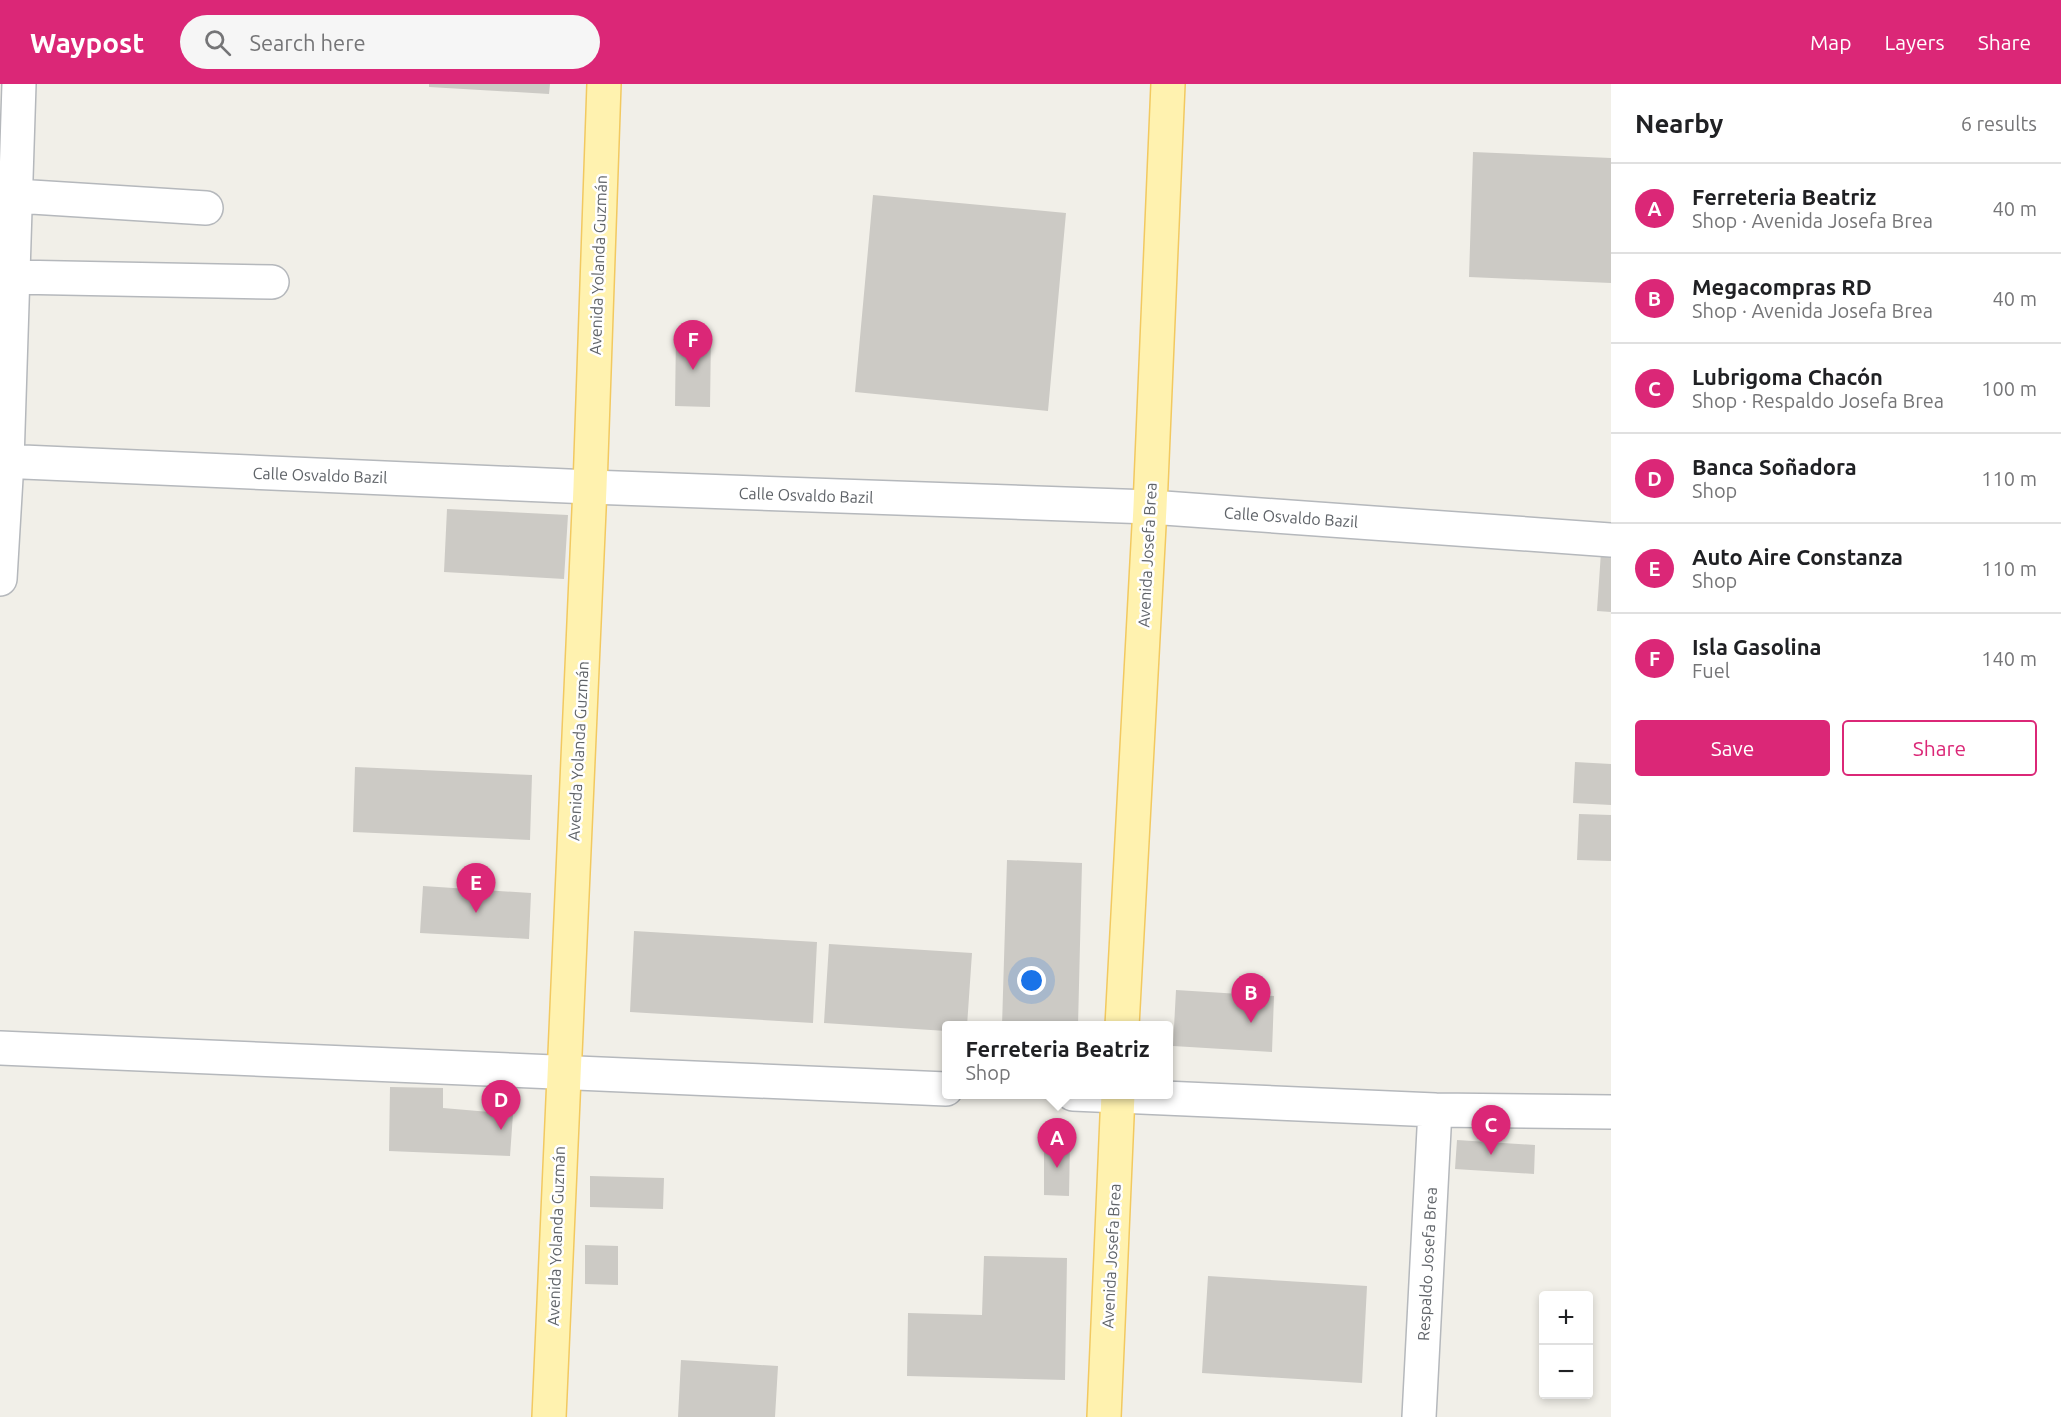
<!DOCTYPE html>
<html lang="en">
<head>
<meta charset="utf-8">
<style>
	body { margin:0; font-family:Ubuntu,sans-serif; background:#f6f6f6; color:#202124 }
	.controls { position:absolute; right:18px; bottom:18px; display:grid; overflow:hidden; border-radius:6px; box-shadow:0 3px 9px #0003 }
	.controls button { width:54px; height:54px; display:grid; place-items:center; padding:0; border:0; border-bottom:2px solid #e0e0e0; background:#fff; color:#202124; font:30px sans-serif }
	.you { position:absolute; left:1032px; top:897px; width:21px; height:21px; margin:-15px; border:4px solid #fff; border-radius:50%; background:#1a73e8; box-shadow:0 0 0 9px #1a73e833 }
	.badge { display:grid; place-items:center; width:39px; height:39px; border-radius:50%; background:#db2777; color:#fff; font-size:20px; font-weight:700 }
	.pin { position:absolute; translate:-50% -50px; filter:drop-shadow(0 2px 3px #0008) }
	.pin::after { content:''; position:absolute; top:32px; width:21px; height:18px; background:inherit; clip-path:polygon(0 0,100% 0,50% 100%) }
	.popup { position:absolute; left:942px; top:937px; width:231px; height:78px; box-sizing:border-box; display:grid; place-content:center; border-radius:6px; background:#fff; filter:drop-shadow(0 2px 4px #0005); font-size:20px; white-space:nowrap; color:#757577 }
	.popup b { font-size:22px; color:#202124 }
	.popup::after { content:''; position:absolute; left:50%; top:100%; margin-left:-12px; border:12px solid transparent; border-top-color:#fff }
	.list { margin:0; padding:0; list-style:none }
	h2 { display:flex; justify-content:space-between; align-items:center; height:78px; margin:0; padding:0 24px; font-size:26px }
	h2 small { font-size:20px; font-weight:400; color:#757577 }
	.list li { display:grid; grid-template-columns:39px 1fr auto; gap:18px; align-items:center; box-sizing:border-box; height:90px; padding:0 24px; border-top:2px solid #e0e0e0 }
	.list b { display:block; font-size:22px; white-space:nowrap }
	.list p { margin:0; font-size:20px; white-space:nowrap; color:#757577 }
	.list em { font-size:20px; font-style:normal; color:#757577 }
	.actions { display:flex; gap:12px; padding:18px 24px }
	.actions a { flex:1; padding:14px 0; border:2px solid #db2777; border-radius:6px; text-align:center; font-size:21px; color:#db2777 }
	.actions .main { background:#db2777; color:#fff }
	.icon { flex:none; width:33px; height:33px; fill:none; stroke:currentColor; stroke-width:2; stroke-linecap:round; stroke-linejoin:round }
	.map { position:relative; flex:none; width:1611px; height:1333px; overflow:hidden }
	header { display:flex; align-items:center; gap:36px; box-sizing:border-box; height:84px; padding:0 30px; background:#db2777; color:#fff }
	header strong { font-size:28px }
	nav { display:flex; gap:33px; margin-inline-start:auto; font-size:21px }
	.search { width:420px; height:54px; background:#f6f6f6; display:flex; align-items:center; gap:15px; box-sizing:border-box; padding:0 21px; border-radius:33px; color:#757577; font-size:22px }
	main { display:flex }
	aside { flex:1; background:#fff }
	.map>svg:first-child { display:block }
	.building { fill:#cccac5 }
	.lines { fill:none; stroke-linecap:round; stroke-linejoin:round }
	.minor-casing { stroke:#b5b8bc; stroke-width:36 }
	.major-casing { stroke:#f2c960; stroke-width:36 }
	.minor { stroke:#fff; stroke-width:33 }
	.major { stroke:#fff2af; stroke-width:33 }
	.labels { text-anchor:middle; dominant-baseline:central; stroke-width:5; stroke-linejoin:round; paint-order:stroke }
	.street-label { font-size:16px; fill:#5f6368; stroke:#fff }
</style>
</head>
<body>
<header>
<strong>Waypost</strong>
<div class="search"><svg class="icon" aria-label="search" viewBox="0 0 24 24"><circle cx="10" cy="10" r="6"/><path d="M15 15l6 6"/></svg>Search here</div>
<nav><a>Map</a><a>Layers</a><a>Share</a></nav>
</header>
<main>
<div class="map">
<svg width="1611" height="1333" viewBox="0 0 1611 1333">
	<rect width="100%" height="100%" fill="#f1efe8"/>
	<path class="building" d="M429,0H550L549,10L429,3Z
		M1473,68L1611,74V199L1469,193Z
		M873,111L1066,129L1048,327L855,308Z
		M676,249L711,250L710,323L675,322Z
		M447,425L568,431L564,495L444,488Z
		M1601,468H1611V528L1597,527Z
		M1575,678L1611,680V721L1573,719Z
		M355,683L532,691L530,756L353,748Z
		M1579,730L1611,731V777L1577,776Z
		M1007,776L1082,779L1078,942H1002Z
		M423,802L531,809L529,855L420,849Z
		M634,847L817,858L813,939L630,928Z
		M829,860L972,869L967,942H946V947L824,939Z
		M1176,906L1274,912L1272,968L1173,962Z
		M390,1003L443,1004V1024L513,1030L510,1072L389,1067Z
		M1044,1047H1062L1070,1057L1069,1112L1044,1111Z
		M1457,1056L1535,1061L1534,1090L1455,1085Z
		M590,1092L664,1094L663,1125L590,1123Z
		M585,1161L618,1162V1201L585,1200Z
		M984,1172L1067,1174L1065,1296L907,1292L908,1229L982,1231Z
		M1208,1192L1367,1202L1362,1299L1202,1289Z
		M681,1276L778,1282L775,1333H678Z"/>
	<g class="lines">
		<defs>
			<path id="minor" d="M16,112L206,124
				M13,193L272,198
				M0,377L590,403L1150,423L1611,456
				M0,495L7,377L19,0
				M0,964L946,1005
				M1073,1010L1435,1026L1611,1028
				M1419,1333L1435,1026"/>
			<path id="major" d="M1122,942L1150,423L1168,0
				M549,1333L590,403L604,0
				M1104,1333L1118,1010"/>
		</defs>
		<use href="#minor" class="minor-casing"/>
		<use href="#major" class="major-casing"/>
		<use href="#minor" class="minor"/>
		<use href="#major" class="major"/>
	</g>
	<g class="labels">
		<g class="street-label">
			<text transform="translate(598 181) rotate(-88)">Avenida Yolanda Guzmán</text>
			<text transform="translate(320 391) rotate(2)">Calle Osvaldo Bazil</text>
			<text transform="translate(806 411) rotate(2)">Calle Osvaldo Bazil</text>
			<text transform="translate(1291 433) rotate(4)">Calle Osvaldo Bazil</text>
			<text transform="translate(1147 471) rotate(-87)">Avenida Josefa Brea</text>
			<text transform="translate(578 667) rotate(-87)">Avenida Yolanda Guzmán</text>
			<text transform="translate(556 1152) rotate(-88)">Avenida Yolanda Guzmán</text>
			<text transform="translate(1111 1172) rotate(-87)">Avenida Josefa Brea</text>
			<text transform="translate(1427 1180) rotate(-87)">Respaldo Josefa Brea</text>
		</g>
	</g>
</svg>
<div class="controls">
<button>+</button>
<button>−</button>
</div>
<div class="you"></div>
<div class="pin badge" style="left:1057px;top:1084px">A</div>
<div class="popup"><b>Ferreteria Beatriz</b>Shop</div>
<div class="pin badge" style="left:1251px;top:939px">B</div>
<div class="pin badge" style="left:1491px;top:1071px">C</div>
<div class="pin badge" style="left:501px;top:1046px">D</div>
<div class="pin badge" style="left:476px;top:829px">E</div>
<div class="pin badge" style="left:693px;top:286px">F</div>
</div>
<aside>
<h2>Nearby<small>6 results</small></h2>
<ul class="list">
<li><span class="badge">A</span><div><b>Ferreteria Beatriz</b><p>Shop · Avenida Josefa Brea</p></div><em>40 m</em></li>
<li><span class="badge">B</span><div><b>Megacompras RD</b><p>Shop · Avenida Josefa Brea</p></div><em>40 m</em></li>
<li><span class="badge">C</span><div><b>Lubrigoma Chacón</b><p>Shop · Respaldo Josefa Brea</p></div><em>100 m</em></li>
<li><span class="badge">D</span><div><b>Banca Soñadora</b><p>Shop</p></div><em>110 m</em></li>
<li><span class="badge">E</span><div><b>Auto Aire Constanza</b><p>Shop</p></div><em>110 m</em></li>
<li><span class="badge">F</span><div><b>Isla Gasolina</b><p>Fuel</p></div><em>140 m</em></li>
</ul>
<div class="actions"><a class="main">Save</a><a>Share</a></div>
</aside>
</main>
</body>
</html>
